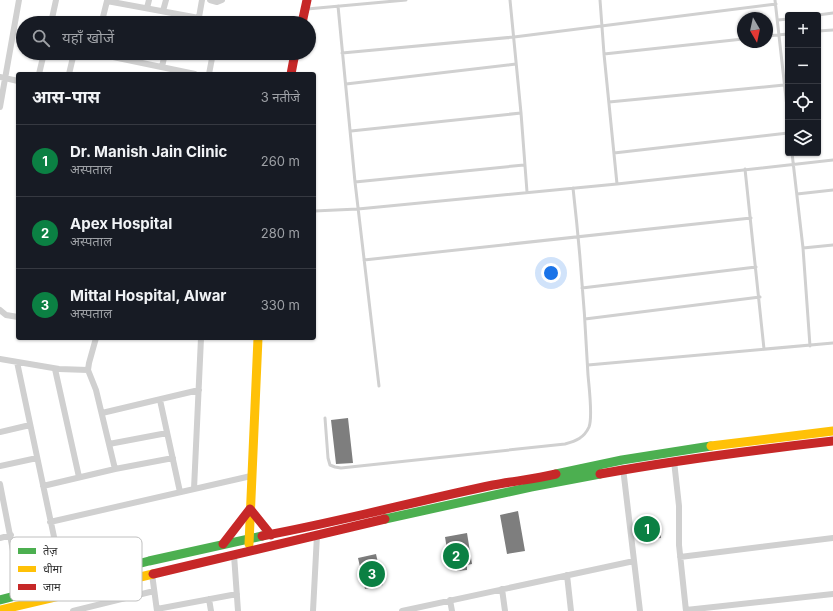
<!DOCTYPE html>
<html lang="hi">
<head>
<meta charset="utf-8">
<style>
	body { margin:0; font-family:Inter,"Noto Sans Devanagari",sans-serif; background:#242831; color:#f1f3f6 }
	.controls { position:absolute; right:12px; top:12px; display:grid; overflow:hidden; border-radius:4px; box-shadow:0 1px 3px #0004 }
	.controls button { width:36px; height:36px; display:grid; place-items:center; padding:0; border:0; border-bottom:1px solid #363941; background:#171b24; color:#f1f3f6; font:20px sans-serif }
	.compass { position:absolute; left:737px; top:12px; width:36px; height:36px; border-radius:50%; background:#171b24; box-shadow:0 1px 3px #0004; rotate:171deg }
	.you { position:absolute; left:551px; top:273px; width:14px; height:14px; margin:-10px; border:3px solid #fff; border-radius:50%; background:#1a73e8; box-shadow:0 0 0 6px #1a73e833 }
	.badge { display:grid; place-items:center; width:26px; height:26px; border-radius:50%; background:#0b8043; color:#fff; font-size:13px; font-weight:700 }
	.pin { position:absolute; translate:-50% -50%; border:2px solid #fff; box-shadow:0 1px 4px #0006 }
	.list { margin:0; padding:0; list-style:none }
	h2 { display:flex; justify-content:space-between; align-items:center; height:52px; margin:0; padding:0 16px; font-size:17px }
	h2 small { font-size:13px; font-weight:400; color:#9ea1a6 }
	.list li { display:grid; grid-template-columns:26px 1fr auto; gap:12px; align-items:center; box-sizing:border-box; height:72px; padding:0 16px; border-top:1px solid #363941 }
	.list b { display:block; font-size:15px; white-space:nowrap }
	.list p { margin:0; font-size:13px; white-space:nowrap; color:#9ea1a6 }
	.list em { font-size:13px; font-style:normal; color:#9ea1a6 }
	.icon { flex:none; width:22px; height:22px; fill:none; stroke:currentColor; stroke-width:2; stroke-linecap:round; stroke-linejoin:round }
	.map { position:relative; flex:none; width:833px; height:611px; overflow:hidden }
	.search { position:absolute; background:#171b24; box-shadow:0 1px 3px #0004; left:16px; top:16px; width:300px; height:44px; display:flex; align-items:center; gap:10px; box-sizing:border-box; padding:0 14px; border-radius:22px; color:#9ea1a6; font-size:15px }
	.panel { position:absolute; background:#171b24; box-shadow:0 1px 3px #0004; left:16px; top:72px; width:300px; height:268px; border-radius:4px }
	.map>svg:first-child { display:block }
	.building { fill:#7e7e7e }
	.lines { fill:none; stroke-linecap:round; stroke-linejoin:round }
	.lane { stroke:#d0d0d0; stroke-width:3 }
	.street { stroke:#d0d0d0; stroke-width:6 }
	.fast { stroke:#4caf50; stroke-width:9 }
	.slow { stroke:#ffc107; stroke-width:9 }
	.jam { stroke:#c62828; stroke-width:9 }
	.key { fill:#fff; stroke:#c0c0c0; stroke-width:1 }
	.key-label { font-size:11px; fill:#2e2e2e }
</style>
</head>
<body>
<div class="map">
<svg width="833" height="611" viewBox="0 0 833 611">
	<rect width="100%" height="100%" fill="#fff"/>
	<path class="building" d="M348,418L353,463L336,464L331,420Z
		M518,511L525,551L507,554L500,515Z
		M659,521L661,538L642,540L640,523Z
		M467,533L472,564L467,565V570L457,571L456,567L450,568L445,537Z
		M376,554L383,585L365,589L358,558Z"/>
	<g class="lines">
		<path class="lane" d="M510,0L521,113L527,192
			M600,0L604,54L617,184
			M775,0L788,116
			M338,6L355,182L379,386
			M307,9L406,0
			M818,15L833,13
			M778,20L788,19
			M818,31L833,30
			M767,36L788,34
			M342,53L514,37L776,4
			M604,54L743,39
			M346,84L516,64
			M609,102L784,85
			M351,131L521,113
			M614,153L788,133
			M792,153L803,248L810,346
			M745,169L764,349
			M355,182L524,165
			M797,194L833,190
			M314,211L358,209L617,184L833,160
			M803,248L833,245
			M364,260L751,218
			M582,288L756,267
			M585,319L760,297
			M588,365L833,343
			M325,418L328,458L330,465L335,467L341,468L565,444C576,441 584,438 589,427C593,417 589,387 588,375C585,313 580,250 573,188"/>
		<path class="street" d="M210,0L217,2L222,0
			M147,8L149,0
			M163,11L166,0
			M92,19L111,23
			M102,21L107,1L226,23
			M51,23L56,0
			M198,23L202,0
			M94,53L195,74
			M162,67L165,53
			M39,74L44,53
			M69,74L74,53
			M209,74L213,53
			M0,77L18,81
			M0,107L19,0
			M0,310L6,315L18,317
			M96,338L89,363L88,370L96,390L115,469
			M0,359L59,369L88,370
			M17,362L64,584
			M55,369L79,477
			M160,400L180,492
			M102,413L199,390
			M0,432L30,425
			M109,444L167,433
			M674,461L679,506V545L686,611
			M0,466L37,458
			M623,468L640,611
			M0,484L22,597
			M43,486L115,469L173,458
			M194,489L201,338
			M50,522L251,476
			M0,538L11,535
			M234,555L238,611
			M680,557L833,538
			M152,574L157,611
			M567,575L571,611
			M502,589L505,611
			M209,599L211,611
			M450,600L452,611
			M157,609L237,594
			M686,610L833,594
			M73,611L154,591
			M313,611L317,535
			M402,611L634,561"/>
		<path class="fast" d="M556,474L622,460L711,446
			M385,519L531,487L600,474
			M0,600L149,561L262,536"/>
		<path class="slow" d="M711,446L833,431
			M249,544L258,338
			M0,610L153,574"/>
		<path class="jam" d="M302,23L307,0
			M291,74L295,53
			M600,474C677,460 755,450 833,441
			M262,536C339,522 416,501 493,485C514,481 535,479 556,474
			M223,544L250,509L271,535
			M153,574L385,519"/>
	</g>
	<rect x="10" y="537" width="132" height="64" rx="6" class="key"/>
	<rect x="18" y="548" width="18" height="6" fill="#4caf50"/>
	<rect x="18" y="566" width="18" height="6" fill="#ffc107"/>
	<rect x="18" y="584" width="18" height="6" fill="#c62828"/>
	<g class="key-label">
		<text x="43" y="555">तेज़</text>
		<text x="43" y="573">धीमा</text>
		<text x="43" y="591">जाम</text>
	</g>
</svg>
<div class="controls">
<button>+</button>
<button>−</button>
<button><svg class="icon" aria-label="locate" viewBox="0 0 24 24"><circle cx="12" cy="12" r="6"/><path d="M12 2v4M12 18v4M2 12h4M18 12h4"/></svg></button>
<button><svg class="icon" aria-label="layers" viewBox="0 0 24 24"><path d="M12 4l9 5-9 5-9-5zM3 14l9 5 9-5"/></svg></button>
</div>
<svg class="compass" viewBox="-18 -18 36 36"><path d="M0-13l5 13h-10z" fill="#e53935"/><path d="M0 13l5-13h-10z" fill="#9ea1a6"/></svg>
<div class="you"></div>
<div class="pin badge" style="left:647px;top:529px">1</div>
<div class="pin badge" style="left:456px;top:556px">2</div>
<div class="pin badge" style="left:372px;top:574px">3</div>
<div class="search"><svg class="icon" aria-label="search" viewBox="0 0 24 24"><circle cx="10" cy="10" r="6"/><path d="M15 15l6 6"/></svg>यहाँ खोजें</div>
<section class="panel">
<h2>आस-पास<small>3 नतीजे</small></h2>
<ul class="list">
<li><span class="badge">1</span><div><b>Dr. Manish Jain Clinic</b><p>अस्पताल</p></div><em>260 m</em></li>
<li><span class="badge">2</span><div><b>Apex Hospital</b><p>अस्पताल</p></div><em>280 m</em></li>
<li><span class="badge">3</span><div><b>Mittal Hospital, Alwar</b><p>अस्पताल</p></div><em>330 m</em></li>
</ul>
</section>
</div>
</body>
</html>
